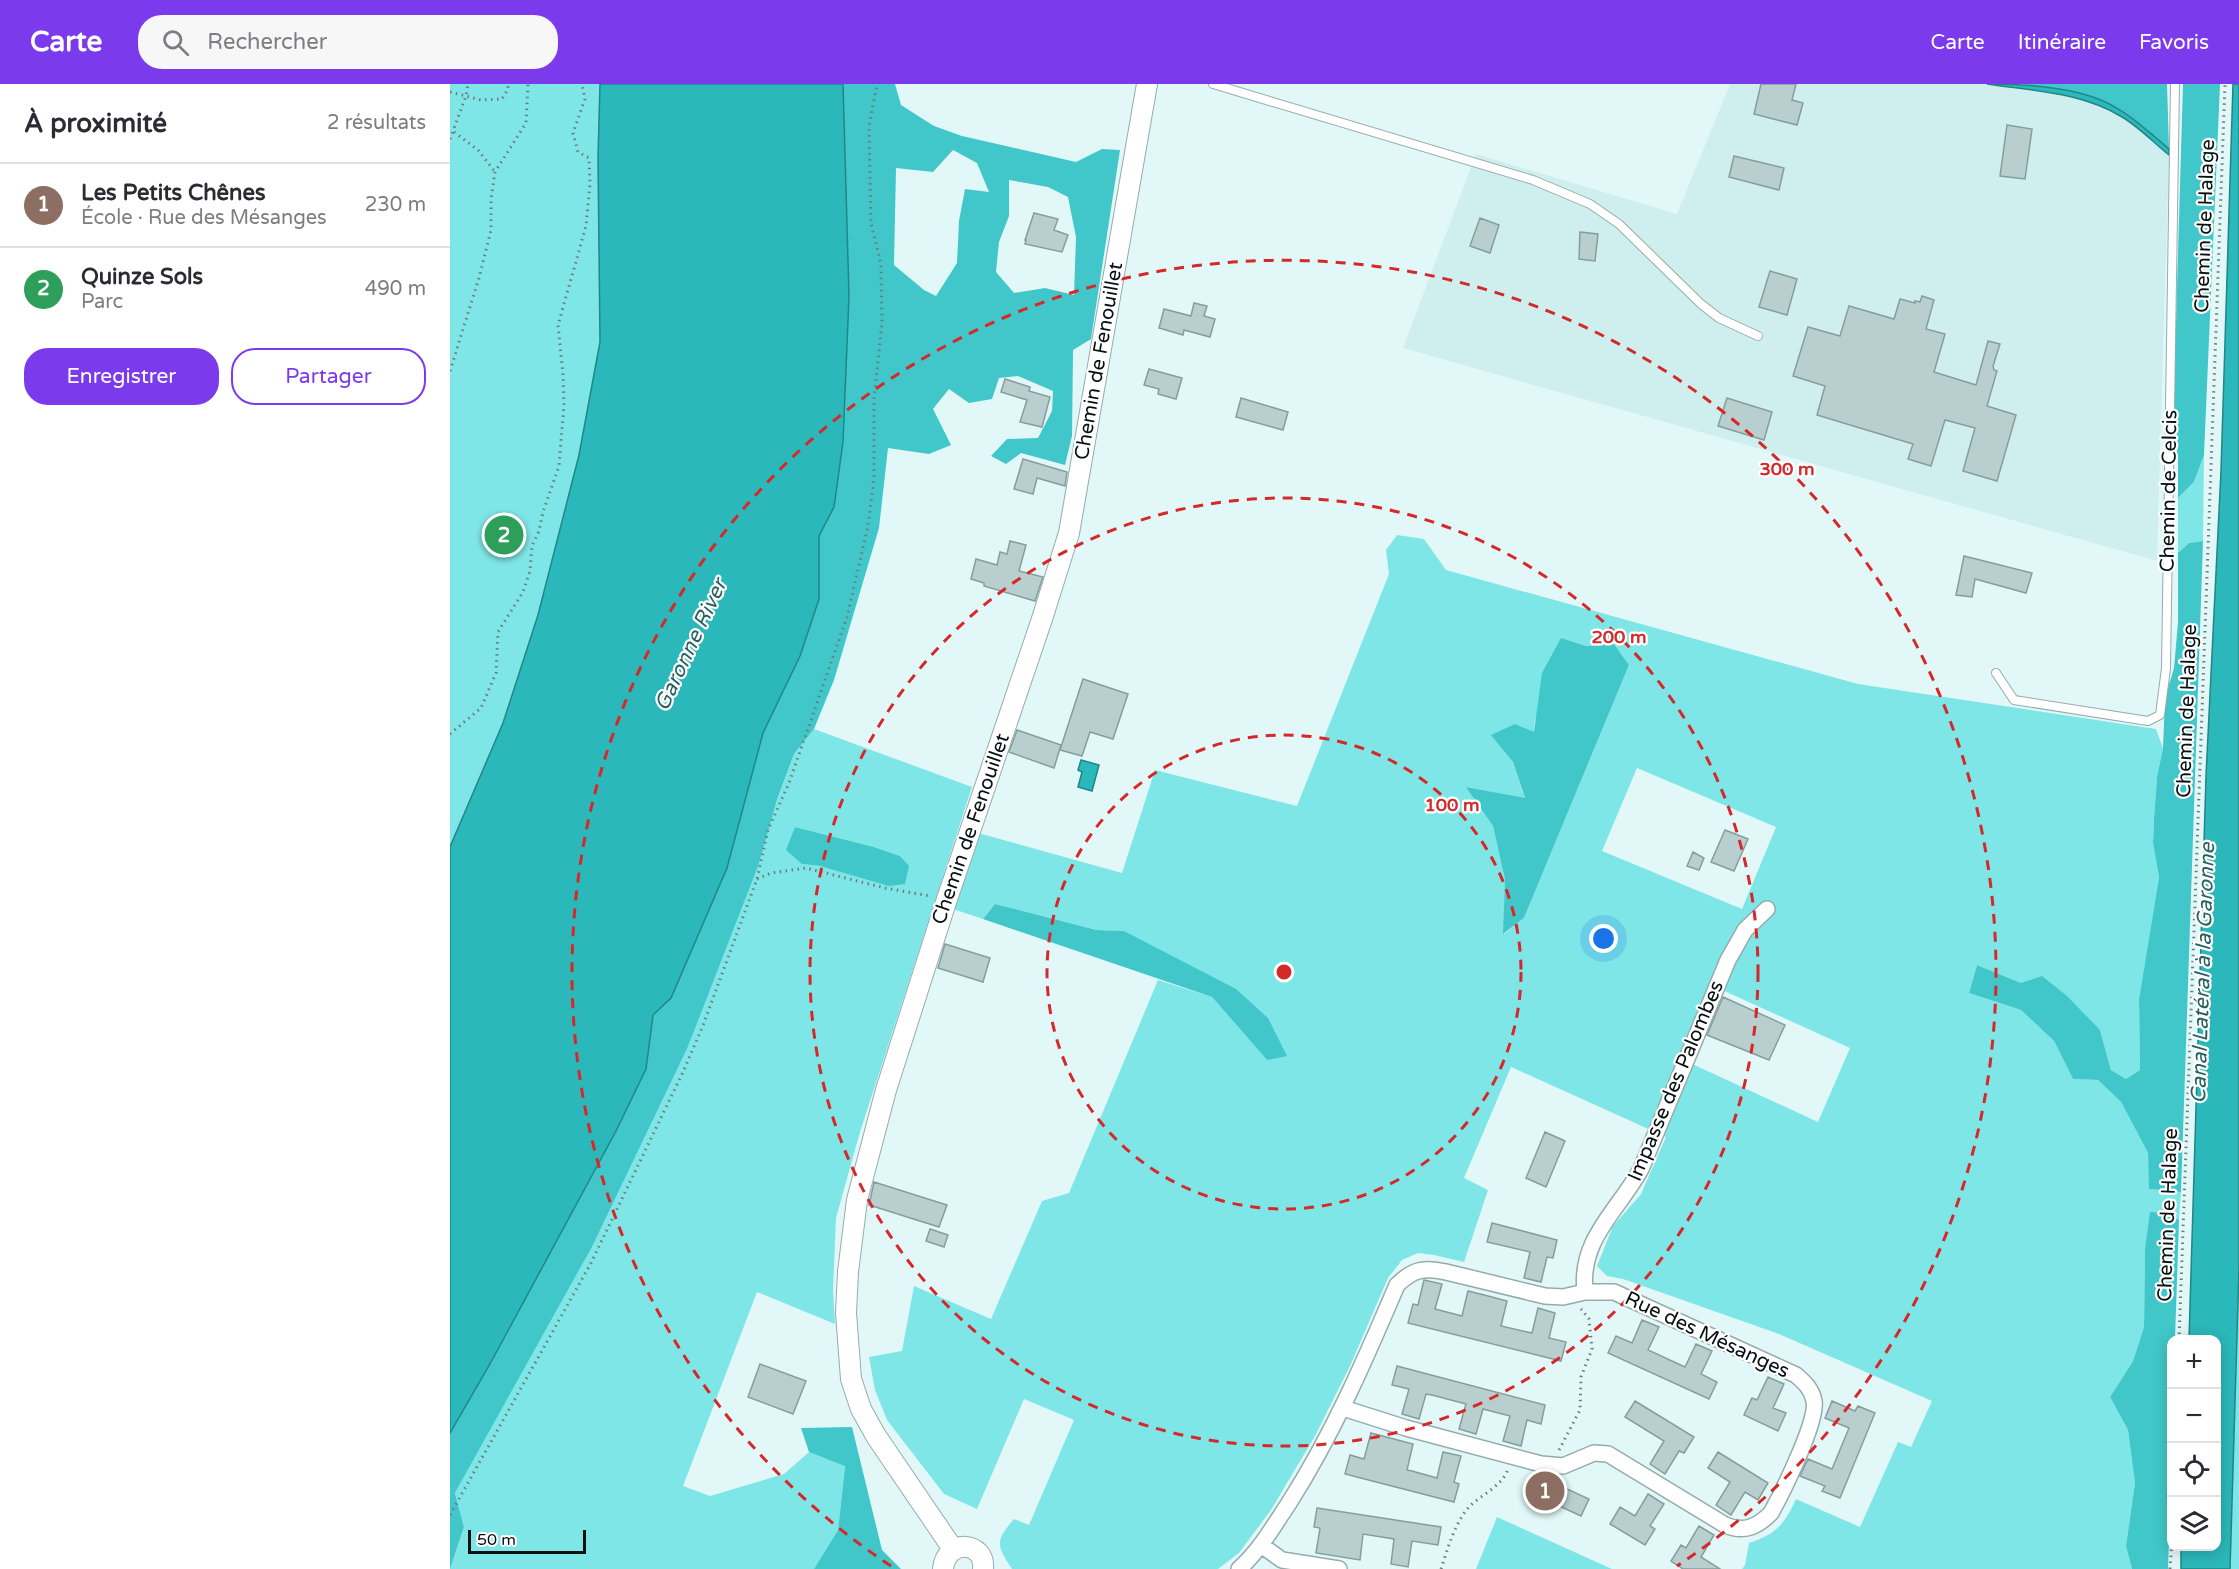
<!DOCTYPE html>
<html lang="fr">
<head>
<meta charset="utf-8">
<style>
	body { margin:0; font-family:"Varela Round",sans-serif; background:#f7f7f7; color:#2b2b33 }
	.controls { position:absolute; right:18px; bottom:18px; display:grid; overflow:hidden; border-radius:12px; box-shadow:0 3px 15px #0003 }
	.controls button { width:54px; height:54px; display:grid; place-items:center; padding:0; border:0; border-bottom:2px solid #e1e1e2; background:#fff; color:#2b2b33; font:30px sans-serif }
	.scale { position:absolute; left:18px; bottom:15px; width:118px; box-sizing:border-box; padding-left:6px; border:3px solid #091010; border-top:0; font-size:16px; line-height:21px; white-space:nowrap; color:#091010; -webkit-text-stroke:4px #fff; paint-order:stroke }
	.you { position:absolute; left:1154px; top:855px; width:21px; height:21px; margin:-15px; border:4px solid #fff; border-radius:50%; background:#1a73e8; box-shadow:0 0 0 9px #1a73e833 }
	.badge { display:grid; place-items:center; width:39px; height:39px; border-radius:50%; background:#7c3aed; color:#fff; font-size:20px; font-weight:700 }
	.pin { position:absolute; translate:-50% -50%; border:3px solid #fff; box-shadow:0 2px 6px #0006 }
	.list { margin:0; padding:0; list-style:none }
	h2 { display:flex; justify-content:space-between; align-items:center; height:78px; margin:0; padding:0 24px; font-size:26px }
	h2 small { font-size:20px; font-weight:400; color:#7c7c81 }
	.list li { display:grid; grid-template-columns:39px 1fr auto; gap:18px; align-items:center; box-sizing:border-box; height:84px; padding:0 24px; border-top:2px solid #e1e1e2 }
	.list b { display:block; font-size:22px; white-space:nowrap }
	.list p { margin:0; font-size:20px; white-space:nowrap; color:#7c7c81 }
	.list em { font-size:20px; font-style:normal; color:#7c7c81 }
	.actions { display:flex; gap:12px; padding:18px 24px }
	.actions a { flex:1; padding:14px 0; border:2px solid #7c3aed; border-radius:24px; text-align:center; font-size:21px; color:#7c3aed }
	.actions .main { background:#7c3aed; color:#fff }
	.icon { flex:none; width:33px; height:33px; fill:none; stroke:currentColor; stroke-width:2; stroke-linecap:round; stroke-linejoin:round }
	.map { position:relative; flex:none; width:1789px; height:1485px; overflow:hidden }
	header { display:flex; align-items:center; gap:36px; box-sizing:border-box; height:84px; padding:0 30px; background:#7c3aed; color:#fff }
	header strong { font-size:28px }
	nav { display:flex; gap:33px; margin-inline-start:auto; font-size:21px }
	.search { width:420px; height:54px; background:#f7f7f7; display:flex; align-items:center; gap:15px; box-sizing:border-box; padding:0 21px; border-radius:24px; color:#7c7c81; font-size:22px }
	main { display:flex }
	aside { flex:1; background:#fff }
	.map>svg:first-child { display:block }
	.built { fill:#cfefef }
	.green { fill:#7fe6e7; fill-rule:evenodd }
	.forest { fill:#41c7c9; fill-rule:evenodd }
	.water { fill:#2bb8ba; stroke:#218687; stroke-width:1.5 }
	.building { fill:#b9cfcf; stroke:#879c9c; stroke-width:1.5 }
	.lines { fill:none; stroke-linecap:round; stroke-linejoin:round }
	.service-casing { stroke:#96abab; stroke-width:10 }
	.minor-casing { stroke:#96abab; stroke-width:18 }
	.tertiary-casing { stroke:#96abab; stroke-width:22 }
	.path { stroke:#6d7b7b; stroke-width:3; stroke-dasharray:1.5 4.5; stroke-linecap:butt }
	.service { stroke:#fff; stroke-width:8 }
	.minor { stroke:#fff; stroke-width:15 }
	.tertiary { stroke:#fff; stroke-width:20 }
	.ring { fill:none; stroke:#d62828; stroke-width:3; stroke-dasharray:10 8 }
	.labels { text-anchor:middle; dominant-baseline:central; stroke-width:4.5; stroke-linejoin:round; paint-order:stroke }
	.street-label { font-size:20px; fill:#091010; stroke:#fff }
	.water-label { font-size:21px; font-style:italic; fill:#295f60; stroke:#fff }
	.centre { fill:#d62828; stroke:#fff; stroke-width:3 }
	.ring-label { font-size:18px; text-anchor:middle; font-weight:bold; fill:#d62828; stroke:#fff; stroke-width:4.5; stroke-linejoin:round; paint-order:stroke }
</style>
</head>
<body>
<header>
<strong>Carte</strong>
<div class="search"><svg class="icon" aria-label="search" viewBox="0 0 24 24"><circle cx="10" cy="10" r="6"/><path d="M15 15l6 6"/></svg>Rechercher</div>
<nav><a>Carte</a><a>Itinéraire</a><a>Favoris</a></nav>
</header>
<main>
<aside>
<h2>À proximité<small>2 résultats</small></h2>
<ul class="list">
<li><span class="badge" style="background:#8d6e63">1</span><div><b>Les Petits Chênes</b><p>École · Rue des Mésanges</p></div><em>230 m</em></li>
<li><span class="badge" style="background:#2e9e5b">2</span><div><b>Quinze Sols</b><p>Parc</p></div><em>490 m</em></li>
</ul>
<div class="actions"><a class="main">Enregistrer</a><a>Partager</a></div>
</aside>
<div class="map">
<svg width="1789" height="1485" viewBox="0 0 1789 1485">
	<rect width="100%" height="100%" fill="#e2f8f8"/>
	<path class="built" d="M1280,0H1537L1609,11L1637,16L1666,29L1691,47L1719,71L1707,477L953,264L1026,70L1227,130Z"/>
	<path class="green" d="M0,0H150L148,74L150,258L129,371L88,531L53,639L0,763Z
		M1754,371L1753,457L1739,459L1728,469V414L1744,398Z
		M947,451L974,455L996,486L1408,600L1706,645L1713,664L1707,693L1704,735L1703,759L1709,793L1689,915L1690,986L1676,995L1661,986L1650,946L1571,899L1527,881L1519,909L1571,926L1604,957L1623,995L1648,996L1671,1018L1698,1069L1700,1105L1731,1108L1729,1136L1722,1129L1695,1165L1694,1243L1683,1277L1660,1313L1678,1346L1685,1399L1676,1462L1682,1485H1292L1295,1481L1299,1459C1326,1450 1334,1441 1346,1415L1410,1443L1448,1358L1461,1363L1482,1317L1329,1250L1173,1195L1157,1192L1147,1182L1163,1142L1191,1110L1216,1053L1061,983L1014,1094L1038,1106L1014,1178L984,1171L968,1169L952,1176L938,1194L900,1282L865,1352L821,1426L789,1469L768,1485H562C546,1461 545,1457 564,1435L579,1441L624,1336L574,1315L527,1425L494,1410L437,1336L425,1306L419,1273L452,1267L464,1202L541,1235L592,1117L619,1109L708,896L762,913L817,976L818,934L674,847L648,846L545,820L533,835L503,825L528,749L672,789L705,686L847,722L939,490L936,466ZM1164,560L1179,581L1074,834L1054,850L1055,796L1043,742L1017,703L1075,715L1063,678L1042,651L1084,649L1085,636L1135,562ZM1187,684L1326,743L1292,825L1152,767ZM1270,905L1400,964L1368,1038L1238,978Z
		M364,645L522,703L410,1048L386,1134L383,1207L385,1240L307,1208L233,1402L260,1412L334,1390L359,1368L395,1381L388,1446L364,1485H0L14,1443L5,1409L142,1163L237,965L344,670ZM345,743L424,763L450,772L458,782L455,799L369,782L352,780Z
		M1789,1184V1485H1780Z
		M1047,1433L1162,1485H1026Z"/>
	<path class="forest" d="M393,0H445L451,21L484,42L512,52L626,78L652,65L670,66L641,255L623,266L622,352L615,381L571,369L556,380L541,372L557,355L588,354L602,327L603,307L568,292L549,294L542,315L519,319L499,305L483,325L501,361L479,370L438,364L429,444L384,596L364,645L344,670L327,716L308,782L237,965L142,1163L5,1409L14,1443L0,1485V1349L40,1280L166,1047L196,985L203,931L221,914L277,784L313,649L350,572L369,515V452L384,423ZM503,66L527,79L539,108L515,105L509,137L507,179L486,212L474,206L444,181L446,84L483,88ZM559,96L598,103L618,113L626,153L624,211L595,204L564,209L546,188L549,158L559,132Z
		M1570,0H1717L1719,65C1699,47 1679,28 1654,17C1632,7 1595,4 1570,0Z
		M1733,0H1770L1754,371L1744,398L1728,414V379L1723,340Z
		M1753,457L1731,1108L1699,1105L1698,1069L1671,1018L1648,996L1623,995L1604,957L1571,926L1519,909L1527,881L1571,899L1592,892L1617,912L1650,946L1661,986L1676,995L1690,986L1689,915L1709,793L1703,759L1704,735L1707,693L1713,664L1715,614L1724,584L1728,538V469L1739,459Z
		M1111,554L1135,562L1164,560L1179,581L1074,834L1053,850L1055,796L1043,742L1016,703L1075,714L1063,678L1041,651L1065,640L1084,648L1092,589Z
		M345,743L424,763L450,772L459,782L455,800L439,802L370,782L352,780L336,766Z
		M545,820L647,846L674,847L786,905L818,934L837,972L817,976L762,913L533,835Z
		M1700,1128L1722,1129L1729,1136L1725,1255L1722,1256V1376L1718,1485H1682L1676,1462L1685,1399L1678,1346L1660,1313L1683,1277L1694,1243L1695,1165Z
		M402,1343L432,1466L451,1485H364L388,1446L395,1382L359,1368L351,1344Z"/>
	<path class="water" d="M150,0H393L399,212L393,358L384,423L369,452V515L350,572L313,649L277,784L221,914L203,931L196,985L166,1047L40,1280L0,1349V763L53,639L88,531L129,371L150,258L148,74Z
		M1537,0C1573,0 1618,2 1651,16C1677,27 1698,47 1719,65V71C1703,58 1689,43 1672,33C1632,8 1582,7 1537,0Z
		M1783,0H1789V1184L1780,1485H1731V1463L1766,1462V1256L1739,1255L1756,692L1771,387Z
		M631,676L649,681L642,707L628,703L632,688L628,686Z"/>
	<path class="building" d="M1311,0H1346L1342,16L1353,19L1347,41L1304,30Z
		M1557,41L1582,45L1575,95L1550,92Z
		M1284,72L1334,84L1329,106L1279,93Z
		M584,129L608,135L604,146L618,151L612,168L575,160L576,156H575Z
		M1030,134L1049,141L1040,169L1020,162Z
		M1130,148L1148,150L1145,177L1129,175Z
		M1320,187L1347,195L1337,231L1309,223Z
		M1472,212L1484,216L1476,245L1495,250L1484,288L1526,301L1538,257L1550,260L1543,282L1544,286L1547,287L1537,322L1566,331L1547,397L1513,387L1525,344L1495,336L1481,382L1458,375L1463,360L1367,331L1375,302L1343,292L1358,243L1390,252L1399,222L1444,235L1450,215L1465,219V217L1470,218Z
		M744,219L757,222L754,232L765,235L760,253L734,246L733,251L709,244L714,225L741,232Z
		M699,285L732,294L726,315L708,310L709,305L694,301Z
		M555,295L580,303L579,307L600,313L592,343L570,338L577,316L551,308Z
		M791,314L838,328L833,346L786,333Z
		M1277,314L1322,328L1314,356L1268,342Z
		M573,375L617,388L615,402L587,394L583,410L564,405Z
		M560,457L576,461L569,487L593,493L585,517L534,502V499L521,495L526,475L547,481L550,468L557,470Z
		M1514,472L1582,489L1576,509L1525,495L1522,513L1506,511Z
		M633,595L678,610L663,655L640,648L632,672L610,666Z
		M567,646L611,661L604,684L559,668Z
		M1275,746L1298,755L1284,787L1261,778Z
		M1243,768L1254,774L1249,786L1237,782Z
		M495,860L540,874L533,898L488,884Z
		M1273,913L1335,941L1319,976L1257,951Z
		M1095,1048L1115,1057L1096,1103L1076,1094Z
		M424,1098L497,1121L489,1143L419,1121Z
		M1042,1139L1107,1156L1103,1174L1097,1173L1091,1198L1074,1194L1080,1168L1037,1158Z
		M480,1145L498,1151L494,1163L476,1157Z
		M974,1196L992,1200L985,1225L1012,1232L1018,1207L1038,1212L1057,1217L1051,1242L1082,1249L1088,1224L1105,1229L1099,1254L1116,1258L1111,1277L958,1239L963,1220L968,1221Z
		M1192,1236L1209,1243L1198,1266L1235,1283L1246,1260L1262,1267L1251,1290L1267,1298L1259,1315L1158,1269L1166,1252L1182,1259Z
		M310,1280L356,1297L343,1330L298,1313Z
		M947,1282L1095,1321L1091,1340L1077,1336L1071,1362L1053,1357L1060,1332L1033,1325L1026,1350L1009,1345L1016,1320L982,1311L976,1310L969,1335L952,1330L959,1305L942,1301Z
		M1318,1293L1334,1300L1323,1324L1336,1329L1328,1347L1294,1331L1302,1314L1307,1316Z
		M1185,1317L1244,1353L1234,1369L1229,1367L1215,1390L1200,1380L1214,1357L1175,1333Z
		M1382,1317L1405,1327L1408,1322L1425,1329L1390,1414L1372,1407L1375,1402L1350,1392L1358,1375L1382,1385L1399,1344L1375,1334Z
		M921,1349L963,1360L957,1386L962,1387L987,1394L993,1368L1011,1372L1004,1398L1009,1400L1004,1418L895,1390L900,1371L914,1375Z
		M1268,1368L1318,1399L1308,1416L1295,1408L1281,1431L1266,1421L1280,1398L1258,1384Z
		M1093,1394L1139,1415L1131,1432L1085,1411Z
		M1198,1410L1214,1420L1200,1442L1205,1445L1195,1461L1160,1440L1170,1423L1185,1432Z
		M867,1424L991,1443L988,1461L962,1457L958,1483L941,1480L944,1455L913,1450L910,1476L866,1469L870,1444L864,1443Z
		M1249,1442L1264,1451L1251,1473L1270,1485H1233L1221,1477L1231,1461L1236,1464Z"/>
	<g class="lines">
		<defs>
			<path id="service" d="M763,0L1083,96L1140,120L1169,140L1251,220L1269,234L1308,252
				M1546,589L1564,616L1698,637L1710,631L1716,584L1725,0"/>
			<path id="minor" d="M1135,1208C1129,1155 1168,1127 1191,1085L1278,876L1295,846L1317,825
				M811,1461L832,1476L889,1485
				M789,1485C810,1466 823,1443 839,1419C883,1350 915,1276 947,1201C963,1185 975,1183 996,1188L1095,1212L1113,1213L1135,1208H1164L1346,1291C1354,1298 1362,1305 1364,1317C1368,1337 1332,1409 1321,1429C1307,1443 1294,1449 1275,1441L1158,1370L1144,1369L1113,1382L1091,1380L956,1344L893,1324"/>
			<path id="tertiary" d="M503,1465L426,1352L411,1325L401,1295L396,1229L398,1188L407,1116L436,1006L496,818L592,535L619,449L697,0
				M493,1485C496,1454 536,1457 533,1485"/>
		</defs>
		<use href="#service" class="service-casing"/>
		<use href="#minor" class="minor-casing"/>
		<use href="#tertiary" class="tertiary-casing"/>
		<path class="path" d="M0,8L31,16L52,15L58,5V0
			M4,48L28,66L45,88
			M0,55L16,12L18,0
			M0,287L29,194L41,146V115L45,88L76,39L78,0
			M0,650L31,624L46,589L48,548L73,508L80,487L82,462L89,447L93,428L109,382L114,321L113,290L108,241L136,142L140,100L139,74L128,68L123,49L135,15L132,0
			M307,795L321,789L356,784L435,804L480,812
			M1729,1256L1775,0
			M1109,1366L1130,1326L1131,1293L1142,1265L1139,1235L1131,1225
			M0,1431L141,1179L233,988L252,944L307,795L318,746L339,699L397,533L418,442L424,395V314L432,239L431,180L421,139L419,42L427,0
			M991,1485C998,1464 1005,1437 1021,1421C1033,1410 1053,1401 1058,1385
			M1720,1485L1722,1456"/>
		<use href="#service" class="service"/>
		<use href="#minor" class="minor"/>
		<use href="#tertiary" class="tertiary"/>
	</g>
	<g class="ring">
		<circle cx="834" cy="888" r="237"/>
		<circle cx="834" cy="888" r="474"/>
		<path d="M441 1482A712 712 0 1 1 1227 1482"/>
	</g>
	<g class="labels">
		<g class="street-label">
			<text transform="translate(1755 142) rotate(-88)">Chemin de Halage</text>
			<text transform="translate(649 277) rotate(-80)">Chemin de Fenouillet</text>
			<text transform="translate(1719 407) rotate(-89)">Chemin de Celcis</text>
			<text transform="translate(1737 627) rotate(-88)">Chemin de Halage</text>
			<text transform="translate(521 745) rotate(-71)">Chemin de Fenouillet</text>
			<text transform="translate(1226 997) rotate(-67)">Impasse des Palombes</text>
			<text transform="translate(1718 1131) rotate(-88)">Chemin de Halage</text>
			<text transform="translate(1257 1251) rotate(25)">Rue des Mésanges</text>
		</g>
		<g class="water-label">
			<text transform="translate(241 561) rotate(-65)">Garonne River</text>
			<text transform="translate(1753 889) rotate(-88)">Canal Latéral à la Garonne</text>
		</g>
	</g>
	<circle cx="834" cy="888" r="9" class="centre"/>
	<g class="ring-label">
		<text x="1337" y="391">300 m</text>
		<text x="1169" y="559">200 m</text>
		<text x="1002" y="727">100 m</text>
	</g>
</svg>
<div class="controls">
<button>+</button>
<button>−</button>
<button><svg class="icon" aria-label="locate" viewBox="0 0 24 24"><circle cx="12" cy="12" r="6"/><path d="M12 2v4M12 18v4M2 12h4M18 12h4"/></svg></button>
<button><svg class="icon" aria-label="layers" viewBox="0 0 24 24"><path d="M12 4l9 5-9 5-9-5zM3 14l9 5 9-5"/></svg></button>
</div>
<div class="scale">50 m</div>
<div class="you"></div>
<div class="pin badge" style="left:1095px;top:1407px;background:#8d6e63">1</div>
<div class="pin badge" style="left:54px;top:451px;background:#2e9e5b">2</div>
</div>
</main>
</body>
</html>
